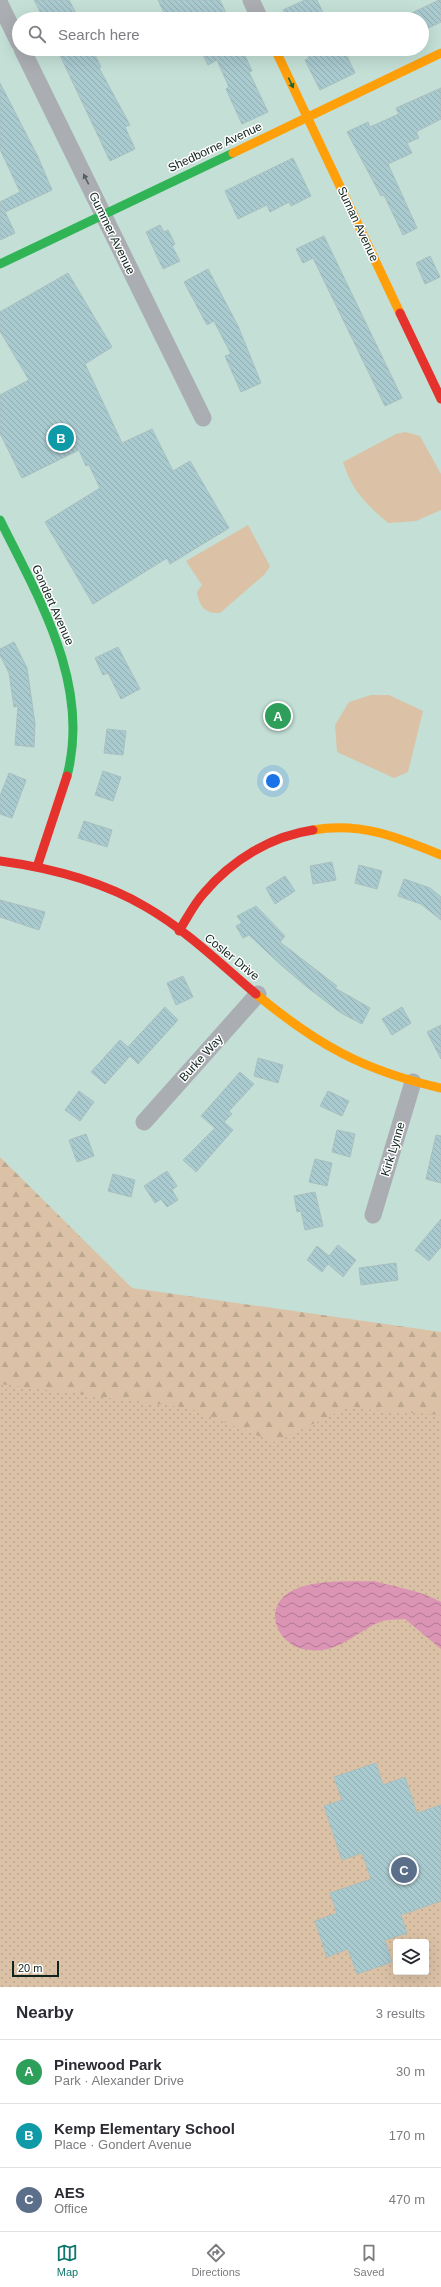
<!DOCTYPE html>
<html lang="en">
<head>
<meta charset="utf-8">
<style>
	body { margin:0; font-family:Helvetica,sans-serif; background:#f7f7f7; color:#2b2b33 }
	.controls { position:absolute; right:12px; bottom:12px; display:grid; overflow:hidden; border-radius:4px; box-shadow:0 4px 16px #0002 }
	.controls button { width:36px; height:36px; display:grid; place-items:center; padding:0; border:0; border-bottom:1px solid #e1e1e2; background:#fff; color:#2b2b33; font:20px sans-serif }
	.scale { position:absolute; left:12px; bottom:10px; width:47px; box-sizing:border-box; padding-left:4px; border:2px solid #10241f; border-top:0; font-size:11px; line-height:14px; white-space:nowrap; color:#10241f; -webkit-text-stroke:3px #fefefe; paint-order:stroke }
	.you { position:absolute; left:273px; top:781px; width:14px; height:14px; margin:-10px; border:3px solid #fff; border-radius:50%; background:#1a73e8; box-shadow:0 0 0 6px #1a73e833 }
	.badge { display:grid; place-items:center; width:26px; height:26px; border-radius:50%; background:#0f766e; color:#fff; font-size:13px; font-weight:700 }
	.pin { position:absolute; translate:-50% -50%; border:2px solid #fff; box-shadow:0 1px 4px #0006 }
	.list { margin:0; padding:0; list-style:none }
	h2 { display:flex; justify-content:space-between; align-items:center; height:52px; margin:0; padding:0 16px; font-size:17px }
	h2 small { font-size:13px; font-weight:400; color:#7c7c81 }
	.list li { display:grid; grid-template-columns:26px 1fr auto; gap:12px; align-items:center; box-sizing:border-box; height:64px; padding:0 16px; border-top:1px solid #e1e1e2 }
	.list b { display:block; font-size:15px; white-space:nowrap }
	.list p { margin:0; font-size:13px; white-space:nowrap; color:#7c7c81 }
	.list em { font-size:13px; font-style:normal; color:#7c7c81 }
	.icon { flex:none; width:22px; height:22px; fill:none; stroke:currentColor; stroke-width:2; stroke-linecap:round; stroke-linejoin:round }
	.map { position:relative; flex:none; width:441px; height:1987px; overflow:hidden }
	.search { position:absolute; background:#fff; box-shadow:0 4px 16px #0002; left:12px; right:12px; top:12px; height:44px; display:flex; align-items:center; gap:10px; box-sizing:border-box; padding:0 14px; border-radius:22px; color:#7c7c81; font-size:15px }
	.sheet { height:244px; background:#fff }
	nav { display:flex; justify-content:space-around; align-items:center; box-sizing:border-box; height:56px; border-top:1px solid #e1e1e2; background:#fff; font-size:11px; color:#7c7c81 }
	nav a { display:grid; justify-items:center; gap:2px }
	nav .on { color:#0f766e }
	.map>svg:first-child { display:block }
	.grass { fill:url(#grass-dots); fill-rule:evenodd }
	.forest { fill:url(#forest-firs) }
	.park { fill:#dbc2a6 }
	.water { fill:url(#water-waves) }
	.building { fill:url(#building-back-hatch); stroke:#aabfbf }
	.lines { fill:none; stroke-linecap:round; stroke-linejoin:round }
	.street { stroke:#aaadb1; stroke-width:17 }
	.fast { stroke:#30b455; stroke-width:9 }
	.slow { stroke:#ff9f0a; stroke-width:9 }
	.jam { stroke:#e5322d; stroke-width:9 }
	.oneway { fill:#1e6537 }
	.oneway2 { fill:#556261 }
	.labels { text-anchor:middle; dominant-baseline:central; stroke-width:3; stroke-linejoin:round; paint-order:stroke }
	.street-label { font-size:12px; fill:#10241f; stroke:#fefefe }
</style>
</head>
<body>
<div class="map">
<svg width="441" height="1987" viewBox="0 0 441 1987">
	<defs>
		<pattern id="grass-dots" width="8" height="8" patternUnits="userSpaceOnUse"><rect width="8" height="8" fill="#dbc2a6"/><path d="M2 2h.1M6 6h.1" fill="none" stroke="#bba78e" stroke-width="1.8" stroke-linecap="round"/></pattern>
		<pattern id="forest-firs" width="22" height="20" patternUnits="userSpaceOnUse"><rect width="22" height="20" fill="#dbc2a6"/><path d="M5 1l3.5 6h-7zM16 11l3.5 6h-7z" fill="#bba78e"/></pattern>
		<pattern id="water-waves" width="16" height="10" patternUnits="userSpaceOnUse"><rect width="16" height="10" fill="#dc94b5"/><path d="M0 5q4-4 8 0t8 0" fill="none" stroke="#b17993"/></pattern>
		<pattern id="building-back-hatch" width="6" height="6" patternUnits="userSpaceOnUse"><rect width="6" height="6" fill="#a9cacf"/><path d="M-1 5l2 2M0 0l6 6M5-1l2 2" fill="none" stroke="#90adb1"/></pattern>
	</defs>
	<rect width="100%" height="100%" fill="#c3dfd6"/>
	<path class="grass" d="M0,1304L441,1402V1987H0ZM396,1942H426V1972H396Z"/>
	<path class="forest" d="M0,1157L132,1288L441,1332V1415L347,1408L274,1442L189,1408L0,1384Z"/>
	<path class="park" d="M405,432L420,436L441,474V510L416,521L388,523C366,504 352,491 343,462L396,434Z
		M248,525L270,566L265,574L220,613C205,614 199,606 197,592L202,585L186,561Z
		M371,695H389L423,711L408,772L394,778L337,752L335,725L349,702Z"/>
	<path class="water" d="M374,1581C396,1587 422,1591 441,1602V1649L405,1619C397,1620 387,1619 380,1622C356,1632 338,1654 308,1650C275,1646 260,1603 296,1589C320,1579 349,1582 374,1581Z"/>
	<path class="building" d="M34,0H69L79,19H44Z
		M158,0H220L229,19H167Z
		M305,0H317L326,19H287L283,10Z
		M439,0H441V22L422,31V19H399Z
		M57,49H92L101,67L99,68L130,125L125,127L135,149L110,161Z
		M200,49H242L252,71L249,72L268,112L242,124L226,89L229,87L217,60L208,65Z
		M305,49H339L343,56L346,54L355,73L320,90L305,60L309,58Z
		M0,83L38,157L52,190L5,212L15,233L0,240V202L20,192L0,149Z
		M441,88V119L416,132L419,138L407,143L412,153L388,164L417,228L403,235L384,195L381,196L347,132L368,122L370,127L399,114L396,108Z
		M293,158L311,196L291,206L289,202L270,212L267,205L238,219L225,191Z
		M160,225L164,232L168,230L175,244L172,246L180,261L163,269L146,232Z
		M324,236L402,398L385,406L313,258L303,263L296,249Z
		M430,256L440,277L425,284L416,263Z
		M208,269L238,326L261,383L241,392L225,356L231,354L214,321L207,325L184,282Z
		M68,273L112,347L85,364L122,443L152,429L173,471L190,461L229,528L170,564L167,558L93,604L45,522L100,488L89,465L86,466L79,450L22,478L0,433V395L29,380L0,331V312Z
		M14,642L27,668L35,724L34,747L15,745L18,706L14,707L9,673L0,655V649Z
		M118,647L140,689L121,699L108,673L103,675L95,658Z
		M107,729L126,731L123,755L104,753Z
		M103,771L121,777L113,801L95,795Z
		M9,773L26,780L12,818L0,814V796Z
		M84,821L112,830L107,847L78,838Z
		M332,862L336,880L313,884L310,866Z
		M359,865L382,871L377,889L355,883Z
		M285,876L295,891L275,904L266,888Z
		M404,879L430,888L441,897V920L421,904L398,896Z
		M0,900L45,912L39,930L0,917Z
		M256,906L285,936L280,942L337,986L335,988L370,1008L362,1024L341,1013L307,987L281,965L249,935L243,938L236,926L242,923L237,916Z
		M183,976L193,997L176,1005L167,983Z
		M165,1007L178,1020L138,1064L130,1056L105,1084L91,1072L120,1040L128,1047Z
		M402,1007L411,1023L392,1035L382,1019Z
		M441,1025V1059L427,1032Z
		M258,1058L283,1065L278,1083L254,1076Z
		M240,1072L254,1084L229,1111L232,1114L224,1122L233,1130L196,1172L183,1160L215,1128L201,1116Z
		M79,1091L94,1102L80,1121L65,1110Z
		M328,1091L349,1101L342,1116L320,1106Z
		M337,1130L355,1134L350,1157L332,1152Z
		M86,1134L94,1156L77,1162L69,1140Z
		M436,1135L441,1136V1183L426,1179Z
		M315,1159L332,1163L327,1186L309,1182Z
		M167,1171L177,1186L172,1190L178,1200L167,1207L161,1199L155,1203L144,1186Z
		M113,1174L135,1180L131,1197L108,1191Z
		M315,1192L323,1226L305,1230L301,1211L297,1212L294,1196Z
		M441,1219V1247L429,1261L415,1250Z
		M338,1245L356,1260L343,1277L328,1264L322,1272L307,1260L317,1246L329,1256Z
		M396,1263L398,1280L361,1285L359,1268Z
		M376,1763L383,1785L405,1777L417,1813L441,1805V1901L401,1915L407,1933L385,1940L392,1962L357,1974L348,1949L327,1957L315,1921L337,1913L330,1893L371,1879L362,1853L342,1860L324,1806L342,1800L334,1777Z"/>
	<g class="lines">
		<path class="street" d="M251,0L260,19
			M0,4L19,43
			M22,49L203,418
			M144,1122L258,994
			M373,1215L413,1082"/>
		<path class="fast" d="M0,264L233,153
			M0,520C39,599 91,684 67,776"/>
		<path class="slow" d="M275,49L400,313
			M233,153L441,53
			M313,830C362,822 397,837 441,855
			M256,994C316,1044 364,1071 441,1088"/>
		<path class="jam" d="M400,313L441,399
			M0,861C51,868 102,881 146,907C186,930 221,964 256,994
			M37,867L67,776
			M179,931C187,918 194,904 204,893C232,860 271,836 313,830"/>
	</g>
	<defs><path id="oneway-solid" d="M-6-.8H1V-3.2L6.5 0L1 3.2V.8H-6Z"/></defs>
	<use class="oneway" href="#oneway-solid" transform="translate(291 83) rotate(64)"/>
	<use class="oneway2" href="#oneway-solid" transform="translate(86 179) rotate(-117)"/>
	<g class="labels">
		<g class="street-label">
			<text transform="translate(215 147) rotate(-25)">Shedborne Avenue</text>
			<text transform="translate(358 224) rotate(65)">Suman Avenue</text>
			<text transform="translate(112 233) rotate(64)">Gummer Avenue</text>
			<text transform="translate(53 605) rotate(66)">Gondert Avenue</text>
			<text transform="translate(232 957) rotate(39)">Cosler Drive</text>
			<text transform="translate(201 1058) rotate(-48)">Burke Way</text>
			<text transform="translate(393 1149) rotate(-73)">Kirk Lynne</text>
		</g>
	</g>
</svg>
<div class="controls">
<button><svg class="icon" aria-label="layers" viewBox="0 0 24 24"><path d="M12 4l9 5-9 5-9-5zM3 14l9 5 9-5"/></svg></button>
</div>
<div class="scale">20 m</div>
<div class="you"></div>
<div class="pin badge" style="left:278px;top:716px;background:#2e9e5b">A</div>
<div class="pin badge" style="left:61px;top:438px;background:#0f9aa8">B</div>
<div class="pin badge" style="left:404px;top:1870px;background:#5c6f8a">C</div>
<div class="search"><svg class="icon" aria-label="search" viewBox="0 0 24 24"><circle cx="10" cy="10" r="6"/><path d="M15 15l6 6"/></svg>Search here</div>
</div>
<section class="sheet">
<h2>Nearby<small>3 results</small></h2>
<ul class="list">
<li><span class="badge" style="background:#2e9e5b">A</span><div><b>Pinewood Park</b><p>Park · Alexander Drive</p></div><em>30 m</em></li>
<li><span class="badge" style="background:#0f9aa8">B</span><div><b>Kemp Elementary School</b><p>Place · Gondert Avenue</p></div><em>170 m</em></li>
<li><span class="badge" style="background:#5c6f8a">C</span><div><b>AES</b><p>Office</p></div><em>470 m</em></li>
</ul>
</section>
<nav>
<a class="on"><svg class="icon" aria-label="map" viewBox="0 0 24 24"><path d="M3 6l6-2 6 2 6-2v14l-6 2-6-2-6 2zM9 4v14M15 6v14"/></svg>Map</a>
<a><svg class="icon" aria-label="directions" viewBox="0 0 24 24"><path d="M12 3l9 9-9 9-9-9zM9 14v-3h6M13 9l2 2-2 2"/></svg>Directions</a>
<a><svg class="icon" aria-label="saved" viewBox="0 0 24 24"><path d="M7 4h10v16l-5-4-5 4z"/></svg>Saved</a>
</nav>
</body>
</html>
